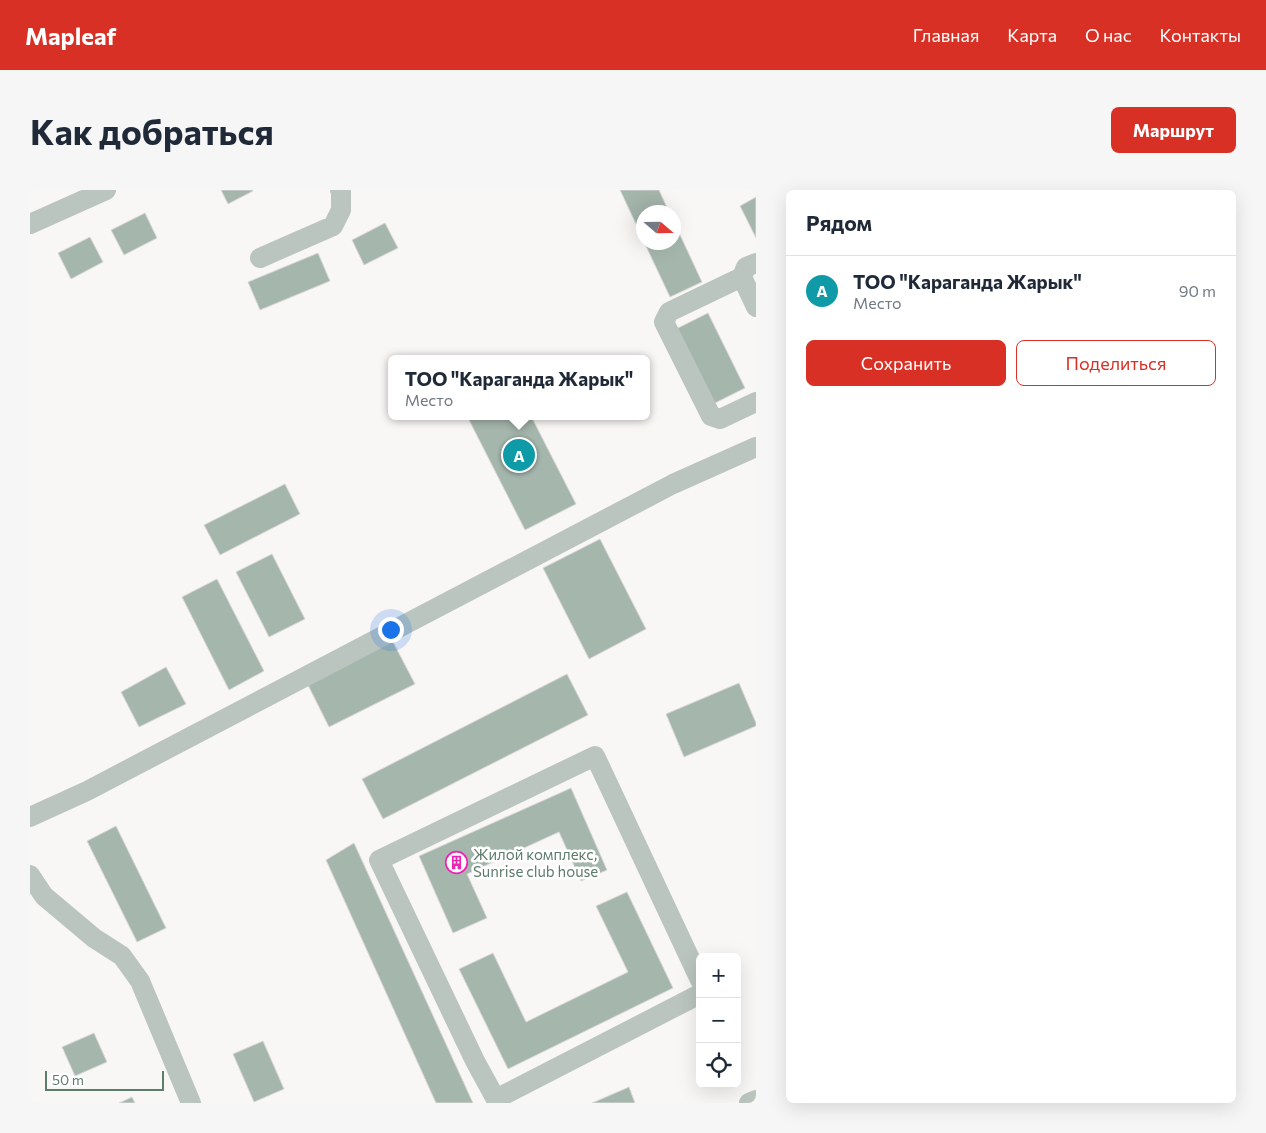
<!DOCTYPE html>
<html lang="ru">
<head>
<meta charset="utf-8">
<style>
	body { margin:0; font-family:Commissioner,sans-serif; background:#f6f6f7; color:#1f2937 }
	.controls { position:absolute; right:15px; bottom:15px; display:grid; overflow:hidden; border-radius:8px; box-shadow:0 5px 20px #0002 }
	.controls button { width:45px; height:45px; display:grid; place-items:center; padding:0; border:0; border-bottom:1px solid #e0e1e3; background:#fff; color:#1f2937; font:25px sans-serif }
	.compass { position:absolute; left:606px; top:15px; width:45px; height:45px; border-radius:50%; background:#fff; box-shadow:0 5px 20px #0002; rotate:110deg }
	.scale { position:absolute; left:15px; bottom:12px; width:119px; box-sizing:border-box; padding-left:5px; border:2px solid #5e7c6c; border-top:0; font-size:14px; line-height:18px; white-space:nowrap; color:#5e7c6c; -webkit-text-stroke:4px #fff; paint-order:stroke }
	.you { position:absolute; left:360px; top:439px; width:18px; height:18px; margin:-12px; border:4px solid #fff; border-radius:50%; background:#1a73e8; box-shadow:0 0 0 8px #1a73e833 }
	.badge { display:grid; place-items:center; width:32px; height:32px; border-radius:50%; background:#d93025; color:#fff; font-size:16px; font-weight:700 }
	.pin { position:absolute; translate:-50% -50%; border:2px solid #fff; box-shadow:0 1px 5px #0006 }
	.popup { position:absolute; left:358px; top:165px; width:262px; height:65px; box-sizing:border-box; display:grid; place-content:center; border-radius:8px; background:#fff; filter:drop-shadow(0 1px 4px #0005); font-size:16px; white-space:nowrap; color:#747a83 }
	.popup b { font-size:19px; color:#1f2937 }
	.popup::after { content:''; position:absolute; left:50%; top:100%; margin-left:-10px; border:10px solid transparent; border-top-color:#fff }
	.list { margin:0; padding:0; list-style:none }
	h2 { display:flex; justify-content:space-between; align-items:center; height:65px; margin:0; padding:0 20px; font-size:21px }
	h2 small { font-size:16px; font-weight:400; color:#747a83 }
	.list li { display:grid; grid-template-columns:32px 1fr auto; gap:15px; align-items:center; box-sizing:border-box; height:70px; padding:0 20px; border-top:1px solid #e0e1e3 }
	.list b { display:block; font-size:19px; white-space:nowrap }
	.list p { margin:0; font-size:16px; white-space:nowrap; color:#747a83 }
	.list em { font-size:16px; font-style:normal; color:#747a83 }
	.actions { display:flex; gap:10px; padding:15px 20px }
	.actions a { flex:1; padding:11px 0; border:1px solid #d93025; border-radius:8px; text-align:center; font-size:18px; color:#d93025 }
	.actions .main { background:#d93025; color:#fff }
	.icon { flex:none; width:28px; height:28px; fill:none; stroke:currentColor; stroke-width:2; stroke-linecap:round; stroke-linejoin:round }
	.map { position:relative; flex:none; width:726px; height:913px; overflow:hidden; border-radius:8px }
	header { display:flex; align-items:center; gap:30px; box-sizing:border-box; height:70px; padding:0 25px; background:#d93025; color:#fff }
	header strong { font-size:24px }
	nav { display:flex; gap:28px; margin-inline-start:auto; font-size:18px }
	.intro { display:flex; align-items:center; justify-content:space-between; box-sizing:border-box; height:120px; padding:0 30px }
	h1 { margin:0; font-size:35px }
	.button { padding:12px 22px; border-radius:8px; background:#d93025; color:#fff; font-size:18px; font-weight:700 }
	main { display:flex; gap:30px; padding:0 30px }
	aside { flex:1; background:#fff; border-radius:8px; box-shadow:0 5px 20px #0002 }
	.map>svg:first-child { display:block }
	.building { fill:#a5b6ad; stroke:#dad8d8 }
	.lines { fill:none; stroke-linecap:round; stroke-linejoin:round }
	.minor { stroke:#bac5bf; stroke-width:20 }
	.labels { text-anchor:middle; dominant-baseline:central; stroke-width:5; stroke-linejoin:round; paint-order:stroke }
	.poi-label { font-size:15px; fill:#5e7c6c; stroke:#fff; text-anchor:start }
</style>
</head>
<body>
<header>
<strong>Mapleaf</strong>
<nav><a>Главная</a><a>Карта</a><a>О нас</a><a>Контакты</a></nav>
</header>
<div class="intro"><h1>Как добраться</h1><a class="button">Маршрут</a></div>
<main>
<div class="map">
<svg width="726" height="913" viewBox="0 0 726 913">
	<rect width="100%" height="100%" fill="#f9f6f6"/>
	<path class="building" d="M191,0H222L223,1L198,14Z
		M590,0H629L639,22H614V51Z
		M726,7V48L710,16Z
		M115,23L127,48L94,65L81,40Z
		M644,32L672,92L640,107L614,52H644Z
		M355,33L368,58L334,75L322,50Z
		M60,47L73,72L41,89L28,63Z
		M288,63L300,91L230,120L218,92Z
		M678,123L715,198L683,214L646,139Z
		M437,226H501L546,314L495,340Z
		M255,294L270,324L190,365L174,335Z
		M570,349L616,439L559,469L513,378Z
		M242,364L275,429L239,447L206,382Z
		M187,389L234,481L199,500L152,407Z
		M362,450L385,494L299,537L277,493Z
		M136,477L156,514L109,537L91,502Z
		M537,484L558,525L353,629L332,589Z
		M709,493L726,533V536L654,567L636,524Z
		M541,598L577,680L551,691L529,642L437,684L457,728L423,743L389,666Z
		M86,636L136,738L107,752L57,651Z
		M324,653L443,913H406L296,670Z
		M597,702L643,798L478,879L429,779L463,763L496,832L598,782L566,716Z
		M64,843L77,872L45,886L32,857Z
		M233,851L254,899L224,912L203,864Z
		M599,897L605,913H562Z
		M102,907L105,913H89Z"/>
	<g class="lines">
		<path class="minor" d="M0,34L76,0
			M230,68L303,36L311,20V2L310,0
			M726,73L716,77L712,87L726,117
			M712,87L639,122L634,132L681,226L690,229L726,212
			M0,627L57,601L643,294L726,257
			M0,685L14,706L64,748L92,766L110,791L161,913
			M466,909L670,804
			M468,913L445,871L349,670L565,566L670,790
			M719,913L726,910"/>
	</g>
	<defs>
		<symbol id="building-ring" viewBox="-11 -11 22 22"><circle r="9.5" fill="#fff" stroke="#eb23b6" stroke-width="1.5"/><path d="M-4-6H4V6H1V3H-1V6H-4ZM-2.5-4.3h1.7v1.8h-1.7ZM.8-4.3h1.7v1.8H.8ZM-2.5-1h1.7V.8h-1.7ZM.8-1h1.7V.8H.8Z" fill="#eb23b6"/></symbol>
	</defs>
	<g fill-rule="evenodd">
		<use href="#building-ring" x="414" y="660" width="25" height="25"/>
	</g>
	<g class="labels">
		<g class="poi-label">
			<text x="443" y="664">Жилой комплекс,<tspan x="443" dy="17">Sunrise club house</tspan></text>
		</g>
	</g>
</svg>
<div class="controls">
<button>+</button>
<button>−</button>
<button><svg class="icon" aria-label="locate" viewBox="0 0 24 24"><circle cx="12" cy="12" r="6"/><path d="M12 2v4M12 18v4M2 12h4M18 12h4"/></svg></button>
</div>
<svg class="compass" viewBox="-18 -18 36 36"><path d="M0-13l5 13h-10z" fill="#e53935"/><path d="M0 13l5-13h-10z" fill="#747a83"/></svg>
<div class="scale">50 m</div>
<div class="you"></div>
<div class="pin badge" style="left:489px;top:265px;background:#0f9aa8">A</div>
<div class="popup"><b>ТОО &quot;Караганда Жарык&quot;</b>Место</div>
</div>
<aside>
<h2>Рядом<small></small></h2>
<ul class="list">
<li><span class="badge" style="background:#0f9aa8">A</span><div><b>ТОО &quot;Караганда Жарык&quot;</b><p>Место</p></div><em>90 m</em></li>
</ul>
<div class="actions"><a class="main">Сохранить</a><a>Поделиться</a></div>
</aside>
</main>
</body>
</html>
